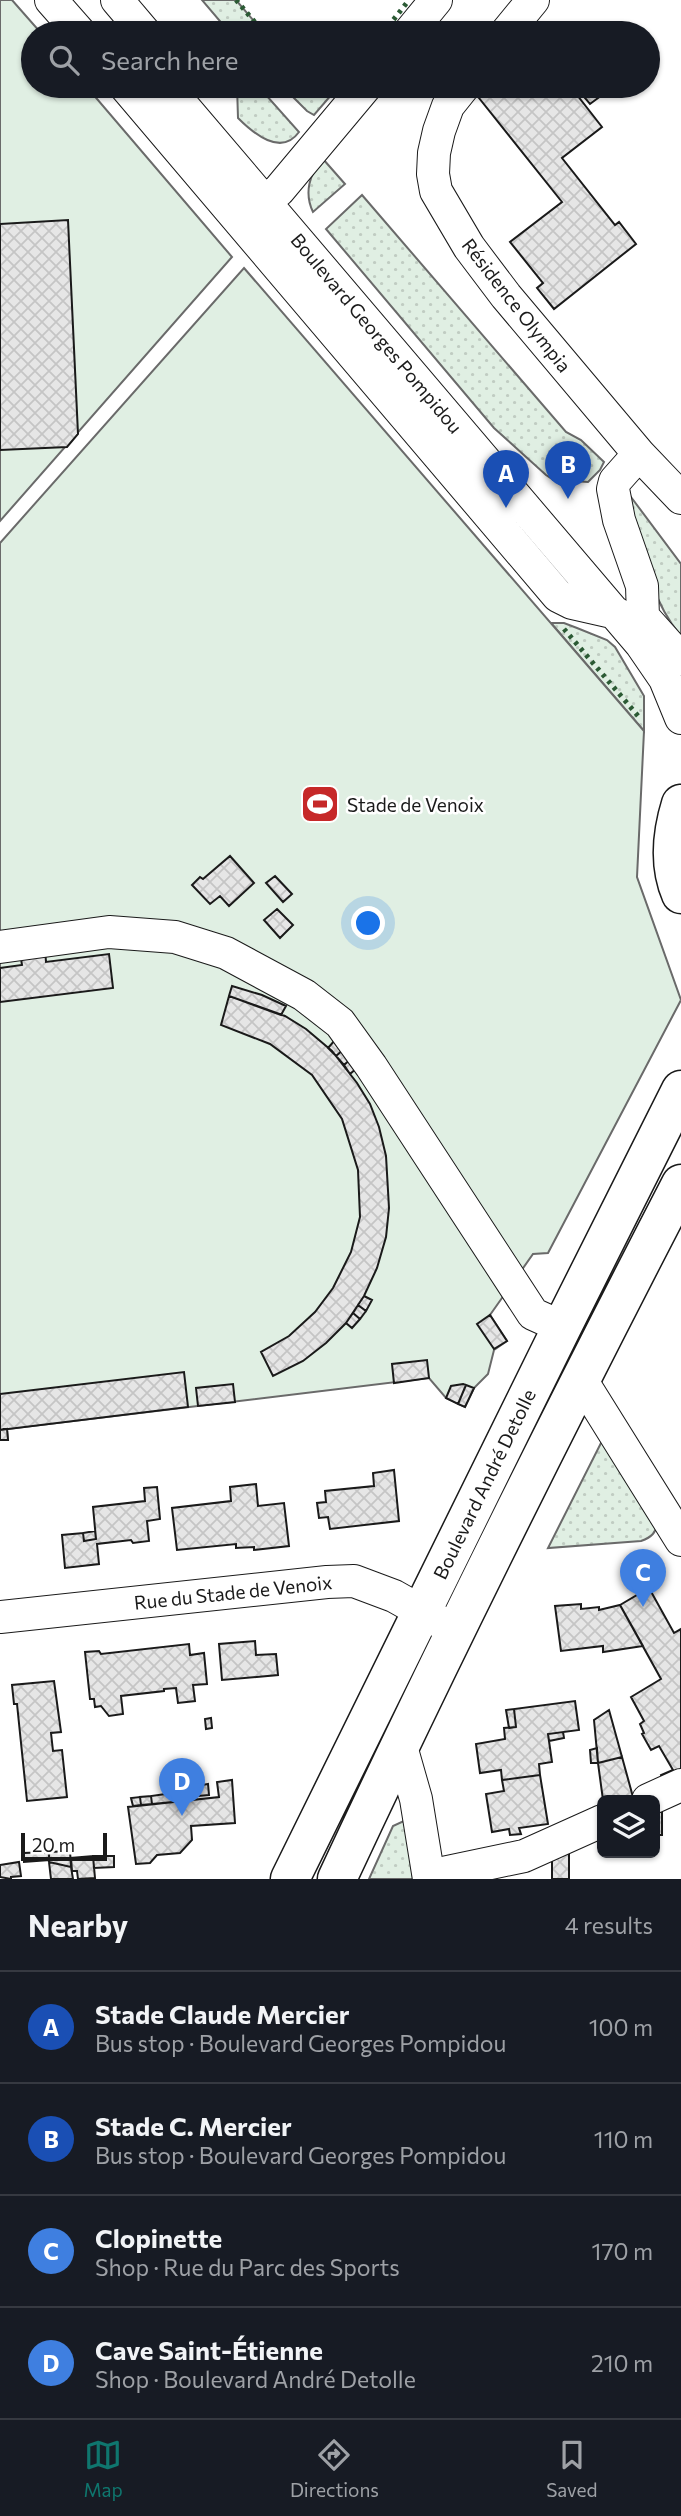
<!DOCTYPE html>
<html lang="en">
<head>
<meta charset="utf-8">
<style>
	body { margin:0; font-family:Commissioner,sans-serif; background:#20242c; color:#f1f3f6 }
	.controls { position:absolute; right:21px; bottom:21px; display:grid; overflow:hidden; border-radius:10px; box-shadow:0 2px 5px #0004 }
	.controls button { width:63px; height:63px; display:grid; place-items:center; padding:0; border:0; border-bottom:2px solid #363941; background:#171b24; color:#f1f3f6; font:35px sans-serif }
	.scale { position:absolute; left:21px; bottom:18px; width:86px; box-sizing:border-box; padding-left:7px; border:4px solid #1a1a1a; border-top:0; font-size:19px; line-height:24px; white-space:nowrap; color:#1a1a1a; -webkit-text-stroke:5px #fff; paint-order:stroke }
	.you { position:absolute; left:369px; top:924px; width:24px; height:24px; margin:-18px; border:5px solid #fff; border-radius:50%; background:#1a73e8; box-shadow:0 0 0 10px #1a73e833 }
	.badge { display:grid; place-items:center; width:46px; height:46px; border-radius:50%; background:#0f766e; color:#fff; font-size:23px; font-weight:700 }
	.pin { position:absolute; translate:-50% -58px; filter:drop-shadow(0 2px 4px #0008) }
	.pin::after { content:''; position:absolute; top:37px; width:24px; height:21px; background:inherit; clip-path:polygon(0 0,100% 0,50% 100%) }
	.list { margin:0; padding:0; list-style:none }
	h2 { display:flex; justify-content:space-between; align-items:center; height:91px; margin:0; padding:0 28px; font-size:30px }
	h2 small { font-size:23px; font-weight:400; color:#9ea1a6 }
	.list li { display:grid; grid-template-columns:46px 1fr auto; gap:21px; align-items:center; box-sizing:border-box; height:112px; padding:0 28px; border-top:2px solid #363941 }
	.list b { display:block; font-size:26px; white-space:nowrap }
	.list p { margin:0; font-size:23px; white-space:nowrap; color:#9ea1a6 }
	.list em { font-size:23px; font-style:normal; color:#9ea1a6 }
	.icon { flex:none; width:38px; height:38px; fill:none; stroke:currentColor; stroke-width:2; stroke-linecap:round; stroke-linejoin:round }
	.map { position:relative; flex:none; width:681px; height:1879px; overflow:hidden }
	.search { position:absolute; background:#171b24; box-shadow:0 2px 5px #0004; left:21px; right:21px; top:21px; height:77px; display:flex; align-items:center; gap:18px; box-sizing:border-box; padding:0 24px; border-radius:38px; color:#9ea1a6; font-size:26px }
	.sheet { height:539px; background:#171b24 }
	nav { display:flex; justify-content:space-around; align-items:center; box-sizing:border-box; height:98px; border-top:2px solid #363941; background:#171b24; font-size:19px; color:#9ea1a6 }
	nav a { display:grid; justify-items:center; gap:4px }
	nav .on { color:#0f766e }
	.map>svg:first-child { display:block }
	.grass { fill:url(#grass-dots); stroke:#6a6a6a; stroke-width:2 }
	.green { fill:#e0efe3; stroke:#6a6a6a; stroke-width:2 }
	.building { fill:url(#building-cross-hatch); stroke:#1a1a1a; stroke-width:2 }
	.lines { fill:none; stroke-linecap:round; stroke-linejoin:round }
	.minor-casing { stroke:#1a1a1a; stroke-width:34 }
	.major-casing { stroke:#1a1a1a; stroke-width:41 }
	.minor { stroke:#fff; stroke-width:32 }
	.major { stroke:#fff; stroke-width:38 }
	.hedge { stroke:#2b5a34; stroke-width:5; stroke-dasharray:3.5 5; stroke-linecap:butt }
	.labels { text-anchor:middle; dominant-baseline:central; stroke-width:5; stroke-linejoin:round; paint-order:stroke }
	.street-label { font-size:19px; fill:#1a1a1a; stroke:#fff }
	.poi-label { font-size:19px; fill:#1a1a1a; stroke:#fff; text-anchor:start }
</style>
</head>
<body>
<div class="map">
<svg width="681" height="1879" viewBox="0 0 681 1879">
	<defs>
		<pattern id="grass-dots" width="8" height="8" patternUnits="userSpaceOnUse" patternTransform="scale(1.75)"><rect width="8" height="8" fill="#e0efe3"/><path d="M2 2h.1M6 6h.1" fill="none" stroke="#c0ccc2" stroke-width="1.8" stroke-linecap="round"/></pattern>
		<pattern id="building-cross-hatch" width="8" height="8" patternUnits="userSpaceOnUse" patternTransform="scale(1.75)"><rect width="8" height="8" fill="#e6e6e6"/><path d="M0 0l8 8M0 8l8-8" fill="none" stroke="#c5c5c5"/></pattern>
	</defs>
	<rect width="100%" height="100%" fill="#fff"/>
	<path class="grass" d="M202,0H236L264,33H230Z
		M237,86H258L299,132C281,157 253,133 238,118Z
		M292,86H339L314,115L307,111L292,96L297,92Z
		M323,159L345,184L313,212C304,193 309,174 323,159Z
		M362,195L566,432L581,440L604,462L600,470L588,482L573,481L567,489L546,475L494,428L326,229Z
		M628,493L681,564V636C648,598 640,541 628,493Z
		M551,623H564L577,628L607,640L615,647L644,696V731Z
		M604,1437L658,1521C656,1533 652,1537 641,1541L548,1548Z
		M406,1820L413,1879H369L393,1826Z"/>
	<path class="green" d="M0,0H12L41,33H33V86H86L232,257L0,521Z
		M244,268L644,731L637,877L681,1000L548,1253L533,1254L490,1315L507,1341L494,1350L488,1374L474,1388L465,1407L446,1398L429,1378L7,1429L8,1440H0V543Z"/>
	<path class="building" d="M495,86H570L602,127L562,158L615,225L619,222L636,244L554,309L537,288L543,283L510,242L562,202L479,98Z
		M586,86H595L602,95L590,104L579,91Z
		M68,220L78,434L67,447L0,450V224Z
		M230,856L254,883L229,906L220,896L210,904L192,885L200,877L203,879Z
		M275,876L292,894L283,902L266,883Z
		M277,909L293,925L280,938L264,920Z
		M45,949L46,962L109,954L113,988L0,1002V968L22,965L20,952Z
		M232,986L262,995L286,1006L281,1015L229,996Z
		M229,996L285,1016L306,1029L332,1051L357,1083L370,1104L379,1127L386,1156L389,1208L386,1237L377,1268L364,1296L346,1323L326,1343L303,1361L273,1376L261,1352L289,1336L315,1312L333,1288L351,1252L360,1217L358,1170L342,1119L312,1075L270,1044L221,1025Z
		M335,1040L344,1049L336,1056L328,1048Z
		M344,1049L352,1058L344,1065L336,1056Z
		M352,1058L358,1067L350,1074L344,1065Z
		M364,1296L372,1300L366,1311L358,1305Z
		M358,1305L366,1311L360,1319L353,1313Z
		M353,1313L360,1319L352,1328L346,1323Z
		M490,1315L507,1341L494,1349L477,1324Z
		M427,1360L429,1378L394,1383L392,1364Z
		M184,1372L188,1407L0,1430V1394Z
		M233,1384L235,1402L198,1406L196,1388Z
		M463,1384L466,1385L458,1404L446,1398L451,1386Z
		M466,1385L474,1388L465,1407L458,1404Z
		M7,1429L8,1440H0V1430Z
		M394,1470L399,1521L330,1529L328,1517L319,1518L317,1503L326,1502L325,1491L374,1486L373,1473Z
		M256,1484L258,1506L284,1503L289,1546L254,1550V1547L236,1548V1544L177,1550L172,1508L231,1501L230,1487Z
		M157,1487L160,1519L147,1521L149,1541L133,1543L131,1540L97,1544L99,1564L65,1568L62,1535L83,1533L84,1541L96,1539L93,1507L145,1501L144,1488Z
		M95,1531L96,1539L84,1541L83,1533Z
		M649,1588L674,1633L681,1629V1775L662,1779L661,1775L673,1770L659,1746L651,1750L642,1734L644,1733L640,1724L644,1721L631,1697L661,1679L620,1605Z
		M581,1604V1609L599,1607V1610L620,1605L643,1646L603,1652V1646L561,1651L555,1606Z
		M255,1641L256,1655L276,1654L278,1675L222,1680L219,1644Z
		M189,1644L190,1655L204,1653L207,1684L193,1685L195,1701L178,1703L176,1688L164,1689V1691L121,1696L123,1714L109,1716L101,1706L95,1707L94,1699H90L85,1652L99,1651L101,1654Z
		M54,1681L61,1732L51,1733L53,1751L62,1750L67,1797L27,1801L17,1704H14L12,1685Z
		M575,1701L579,1730L548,1734L552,1762L539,1764L540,1775L502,1780L501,1770L480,1773L476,1744L505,1739L504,1728L516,1727L514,1709Z
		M514,1709L516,1727L509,1728L506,1710Z
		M609,1710L622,1757L598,1763L594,1720Z
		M211,1718L212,1728L206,1729L205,1719Z
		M563,1732L564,1738L549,1741L548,1734Z
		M597,1748L598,1763H591L590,1750Z
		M622,1757L633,1797L624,1800H603L598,1763Z
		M540,1775L548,1824L519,1828L521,1834L510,1835L509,1829L492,1832L486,1794L504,1791L502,1780Z
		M232,1780L235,1823L191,1826L192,1840L180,1853L157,1855L150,1863L136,1864L128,1807L219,1797L217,1782Z
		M208,1784L209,1795L198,1796L197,1786Z
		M173,1793V1802L152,1804L151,1796Z
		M151,1796L152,1804L141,1805L140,1797Z
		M140,1797L141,1805L133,1806L131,1798Z
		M662,1803V1835H655V1807Z
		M569,1846V1879H552V1855Z
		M70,1851L71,1867L49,1862V1852Z
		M49,1852V1860L24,1862V1853Z
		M93,1856H114V1867L94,1868Z
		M93,1856L95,1878L78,1879L77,1871H72L71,1858Z
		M19,1862L21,1876L11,1877V1879L0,1877V1865Z
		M49,1862L71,1867L73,1879H51Z"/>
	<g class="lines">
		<defs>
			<path id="minor" d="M51,0L80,33
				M117,0L145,33
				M409,33L436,0
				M506,33L533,0
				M125,86L558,596L572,603L616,613
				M166,86L641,644L665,679L681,718
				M464,86L448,106L439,131L434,153L433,174L436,191L469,247L506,296L639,454L681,498
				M251,215L279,190L366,86
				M639,454L615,481L613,489L619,520L642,586L643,617
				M647,621L681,659
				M0,947L109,932L175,937L226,953L304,995L340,1023L371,1066L533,1314L562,1327
				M580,1378L681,1540
				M0,1617L327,1582L354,1581L394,1596L442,1623
				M400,1743L416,1799L429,1879
				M648,1800L681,1785
				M429,1876L524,1856L602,1821"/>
			<path id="major" d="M681,804C672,833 669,866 681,894
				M290,1879L562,1327L681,1090
				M337,1879C446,1645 562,1414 681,1184"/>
		</defs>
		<use href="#minor" class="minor-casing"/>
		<use href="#major" class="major-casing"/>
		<use href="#minor" class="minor"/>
		<use href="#major" class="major"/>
		<path class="hedge" d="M236,0L264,33
			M383,33L409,0
			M564,629L639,717"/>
	</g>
	<defs>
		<symbol id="stadium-square" viewBox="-11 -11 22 22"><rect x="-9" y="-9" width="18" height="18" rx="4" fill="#c62828" stroke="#fff"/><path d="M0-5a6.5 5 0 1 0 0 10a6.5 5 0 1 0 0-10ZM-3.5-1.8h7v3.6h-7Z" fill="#fff"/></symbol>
	</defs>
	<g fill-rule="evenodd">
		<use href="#stadium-square" x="298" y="782" width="44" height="44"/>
	</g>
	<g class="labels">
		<g class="street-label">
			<text transform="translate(517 305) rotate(52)">Résidence Olympia</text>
			<text transform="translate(377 333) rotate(50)">Boulevard Georges Pompidou</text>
			<text transform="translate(484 1484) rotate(-64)">Boulevard André Detolle</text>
			<text transform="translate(233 1592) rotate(-6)">Rue du Stade de Venoix</text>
		</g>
		<g class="poi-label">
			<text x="347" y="804">Stade de Venoix</text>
		</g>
	</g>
</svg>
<div class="controls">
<button><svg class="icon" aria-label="layers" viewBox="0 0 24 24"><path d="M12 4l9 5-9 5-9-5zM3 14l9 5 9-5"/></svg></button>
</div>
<div class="scale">20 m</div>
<div class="you"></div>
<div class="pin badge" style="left:506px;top:508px;background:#1a4fb4">A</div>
<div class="pin badge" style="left:568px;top:499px;background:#1a4fb4">B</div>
<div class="pin badge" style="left:643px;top:1607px;background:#3f7fe0">C</div>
<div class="pin badge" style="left:182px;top:1816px;background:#3f7fe0">D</div>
<div class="search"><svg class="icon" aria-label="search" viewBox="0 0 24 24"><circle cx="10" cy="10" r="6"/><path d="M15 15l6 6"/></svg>Search here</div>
</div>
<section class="sheet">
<h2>Nearby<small>4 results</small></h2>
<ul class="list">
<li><span class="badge" style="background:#1a4fb4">A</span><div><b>Stade Claude Mercier</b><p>Bus stop · Boulevard Georges Pompidou</p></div><em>100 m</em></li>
<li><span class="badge" style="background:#1a4fb4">B</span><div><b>Stade C. Mercier</b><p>Bus stop · Boulevard Georges Pompidou</p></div><em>110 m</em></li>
<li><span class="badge" style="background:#3f7fe0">C</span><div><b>Clopinette</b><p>Shop · Rue du Parc des Sports</p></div><em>170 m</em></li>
<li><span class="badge" style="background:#3f7fe0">D</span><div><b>Cave Saint-Étienne</b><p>Shop · Boulevard André Detolle</p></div><em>210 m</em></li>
</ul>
</section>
<nav>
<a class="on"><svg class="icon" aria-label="map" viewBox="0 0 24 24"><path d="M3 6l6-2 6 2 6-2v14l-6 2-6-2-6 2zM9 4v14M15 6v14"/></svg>Map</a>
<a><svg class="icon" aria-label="directions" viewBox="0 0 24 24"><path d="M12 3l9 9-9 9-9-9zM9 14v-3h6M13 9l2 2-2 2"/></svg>Directions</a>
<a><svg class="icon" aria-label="saved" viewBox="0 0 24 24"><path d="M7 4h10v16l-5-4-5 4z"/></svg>Saved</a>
</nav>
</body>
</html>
